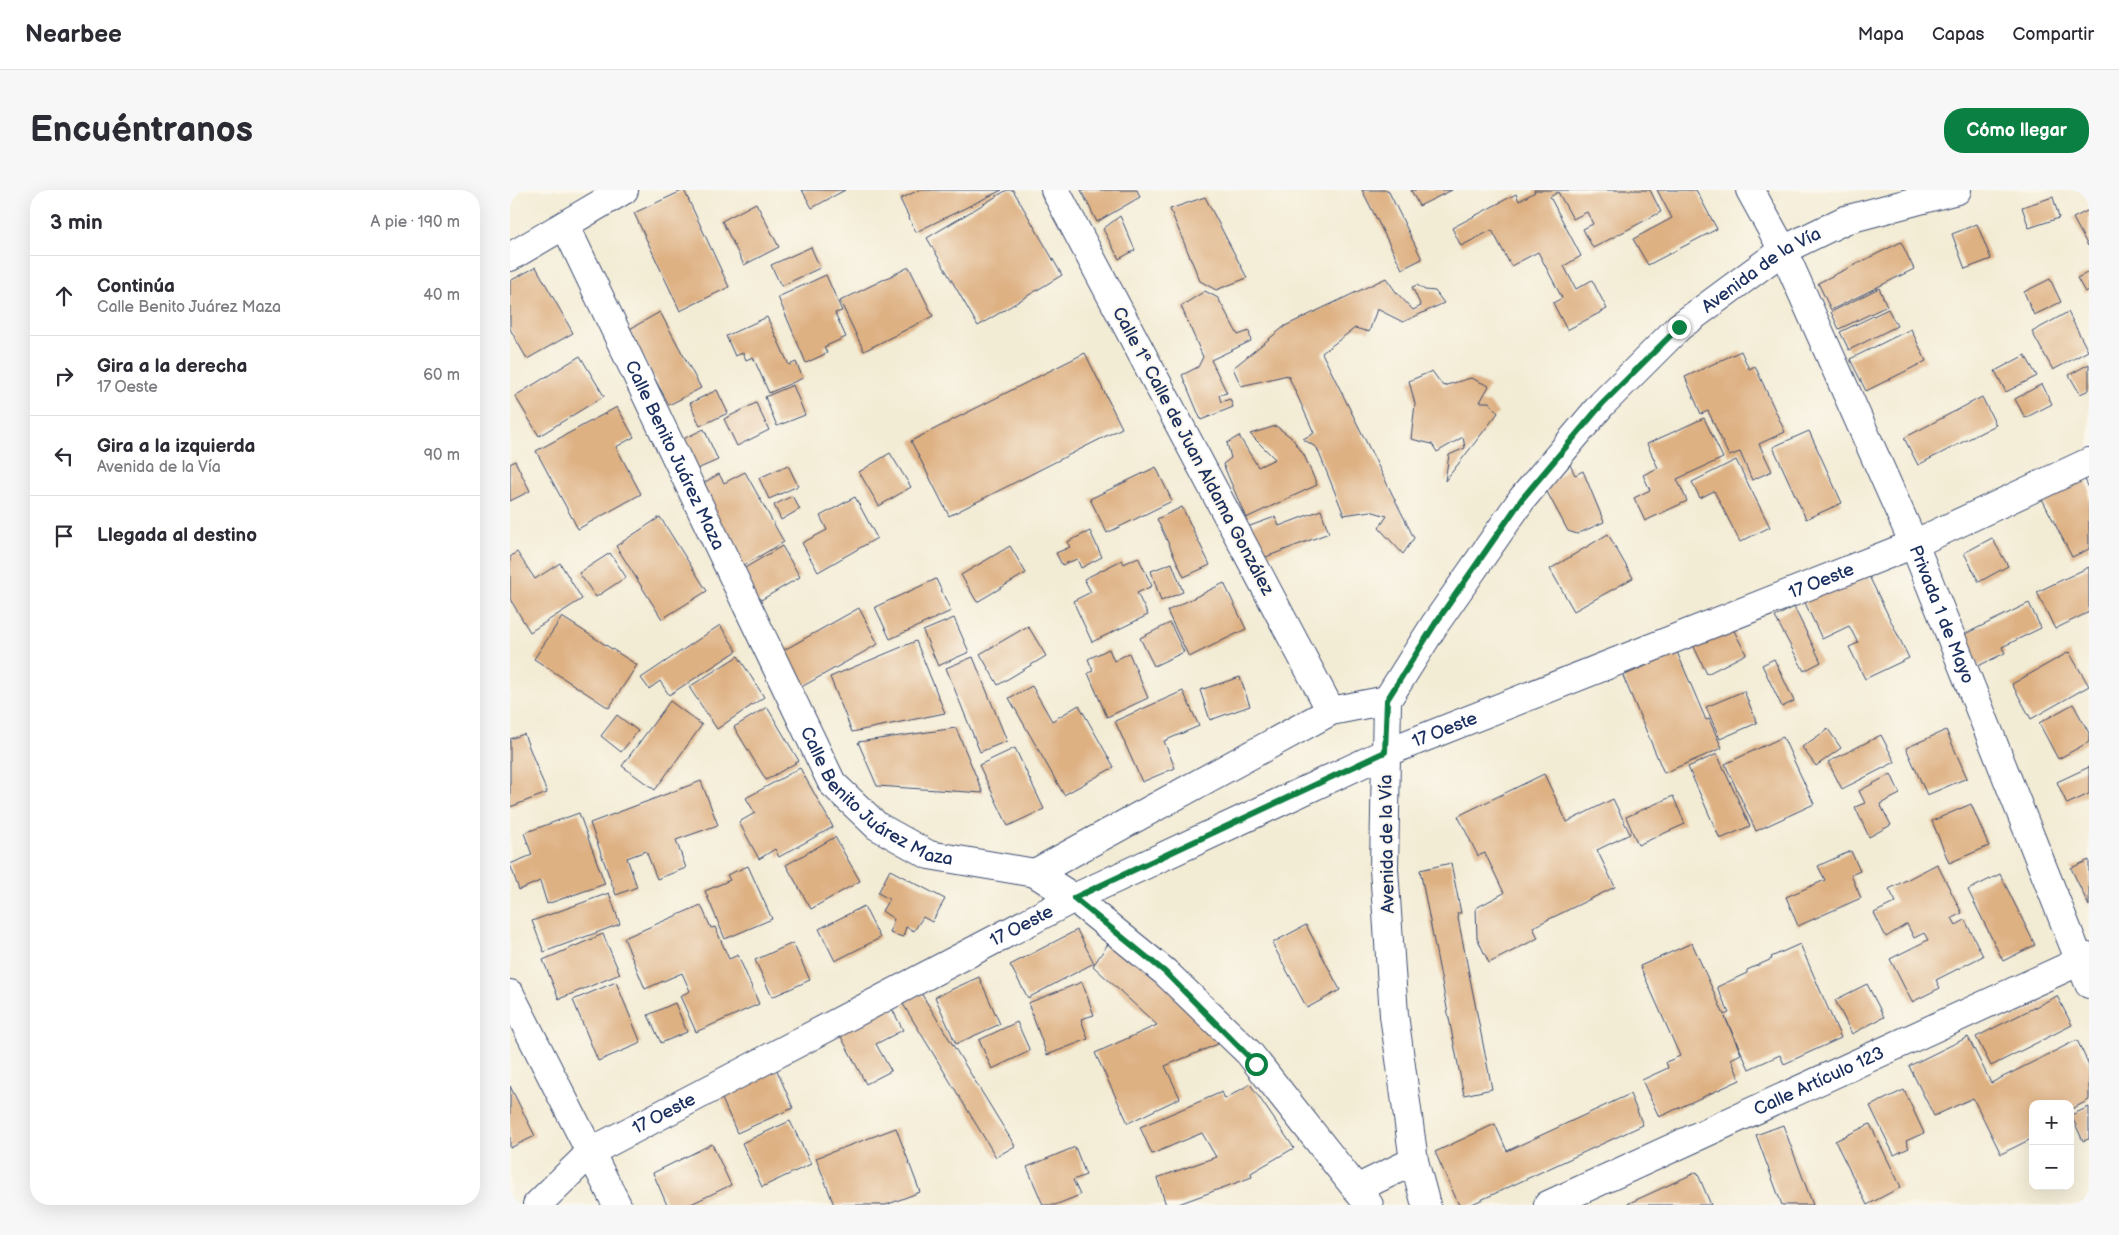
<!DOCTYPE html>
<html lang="es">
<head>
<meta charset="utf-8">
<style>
	body { margin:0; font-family:"Balsamiq Sans",sans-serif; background:#f7f7f7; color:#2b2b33 }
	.controls { position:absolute; right:15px; bottom:15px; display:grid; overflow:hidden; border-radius:10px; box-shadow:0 5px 20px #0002 }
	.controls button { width:45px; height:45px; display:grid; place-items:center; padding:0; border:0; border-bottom:1px solid #e1e1e2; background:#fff; color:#2b2b33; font:25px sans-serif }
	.stop { position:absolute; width:15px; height:15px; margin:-11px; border:4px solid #0b8043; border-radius:50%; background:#fff }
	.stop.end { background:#0b8043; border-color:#fff; box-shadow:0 1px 5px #0008 }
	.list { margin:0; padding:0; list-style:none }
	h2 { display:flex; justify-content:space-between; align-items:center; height:65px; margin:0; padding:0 20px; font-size:21px }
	h2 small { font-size:16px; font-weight:400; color:#7c7c81 }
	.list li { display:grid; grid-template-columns:32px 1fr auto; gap:15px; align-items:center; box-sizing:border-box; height:80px; padding:0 20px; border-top:1px solid #e1e1e2 }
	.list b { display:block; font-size:19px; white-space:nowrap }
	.list p { margin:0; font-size:16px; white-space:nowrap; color:#7c7c81 }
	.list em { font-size:16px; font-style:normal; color:#7c7c81 }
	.icon { flex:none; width:28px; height:28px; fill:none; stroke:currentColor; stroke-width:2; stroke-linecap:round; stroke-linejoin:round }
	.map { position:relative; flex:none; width:1579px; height:1015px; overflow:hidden; border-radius:20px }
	header { display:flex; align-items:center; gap:30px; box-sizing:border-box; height:70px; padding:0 25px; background:#fff; border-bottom:1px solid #e1e1e2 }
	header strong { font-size:24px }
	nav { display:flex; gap:28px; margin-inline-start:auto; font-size:18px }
	.intro { display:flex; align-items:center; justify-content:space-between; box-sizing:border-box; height:120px; padding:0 30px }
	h1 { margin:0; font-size:35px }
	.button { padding:12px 22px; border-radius:20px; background:#0b8043; color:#fff; font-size:18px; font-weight:700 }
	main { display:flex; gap:30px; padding:0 30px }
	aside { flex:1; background:#fff; border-radius:20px; box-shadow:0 5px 20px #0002 }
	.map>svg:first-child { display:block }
	.building { fill:#deb183 }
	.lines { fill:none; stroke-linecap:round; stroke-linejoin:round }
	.minor-casing { stroke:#3b4b70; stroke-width:30 }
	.tertiary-casing { stroke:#3b4b70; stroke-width:30 }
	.minor { stroke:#fff; stroke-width:28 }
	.tertiary { stroke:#fff; stroke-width:28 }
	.route { stroke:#0b8043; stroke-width:6 }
	.labels { text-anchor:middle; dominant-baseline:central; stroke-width:4; stroke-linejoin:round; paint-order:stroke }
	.street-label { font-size:18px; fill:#1b2f5e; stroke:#fbf7ec }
</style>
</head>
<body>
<header>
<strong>Nearbee</strong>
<nav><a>Mapa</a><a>Capas</a><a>Compartir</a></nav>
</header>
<div class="intro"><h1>Encuéntranos</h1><a class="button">Cómo llegar</a></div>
<main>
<aside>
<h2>3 min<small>A pie · 190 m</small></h2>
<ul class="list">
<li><svg class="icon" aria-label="ahead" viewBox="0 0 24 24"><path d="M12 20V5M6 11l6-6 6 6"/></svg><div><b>Continúa</b><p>Calle Benito Juárez Maza</p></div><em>40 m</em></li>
<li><svg class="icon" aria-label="right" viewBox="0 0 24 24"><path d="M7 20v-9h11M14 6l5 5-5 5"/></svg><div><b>Gira a la derecha</b><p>17 Oeste</p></div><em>60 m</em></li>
<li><svg class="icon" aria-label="left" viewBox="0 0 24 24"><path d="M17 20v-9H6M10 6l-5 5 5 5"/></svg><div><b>Gira a la izquierda</b><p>Avenida de la Vía</p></div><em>90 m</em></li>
<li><svg class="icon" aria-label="arrive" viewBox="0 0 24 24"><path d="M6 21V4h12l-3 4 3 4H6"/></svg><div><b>Llegada al destino</b></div></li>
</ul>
</aside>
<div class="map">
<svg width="1579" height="1015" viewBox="0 0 1579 1015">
	<rect width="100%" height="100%" fill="#fbf7ec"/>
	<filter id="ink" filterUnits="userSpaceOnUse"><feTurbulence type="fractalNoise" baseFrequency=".02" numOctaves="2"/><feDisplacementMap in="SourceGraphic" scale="10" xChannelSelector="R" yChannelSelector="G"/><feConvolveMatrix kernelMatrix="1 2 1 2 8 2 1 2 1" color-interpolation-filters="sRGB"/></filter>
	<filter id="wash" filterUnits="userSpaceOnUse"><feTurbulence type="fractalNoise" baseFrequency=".0096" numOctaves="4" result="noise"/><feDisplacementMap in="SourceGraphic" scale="20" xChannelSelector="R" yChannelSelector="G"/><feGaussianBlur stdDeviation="1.12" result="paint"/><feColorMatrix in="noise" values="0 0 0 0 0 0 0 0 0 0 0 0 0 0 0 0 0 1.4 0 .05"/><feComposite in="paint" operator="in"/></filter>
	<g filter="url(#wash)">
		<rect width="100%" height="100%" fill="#f3ecd5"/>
		<g id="blocks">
			<path class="building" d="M174,0L219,97L170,121L124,23Z
				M292,0H335L302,18Z
				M409,0H492L406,42L390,9Z
				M497,0H503L552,85L468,136L417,48Z
				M571,0H627L630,7L587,32Z
				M852,0H878L912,69L892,79Z
				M901,0H942L909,16Z
				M1024,0H1140L1151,22L1083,58L1073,39L1083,34L1077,22L1063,29L1048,2L1040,7L1071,66L1054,76L1066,99L1082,90L1097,119L1057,140L1043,113L1052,108L1028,62L1001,76L982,40L951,56L942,38L1006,4L1009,11L1025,2Z
				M1147,0H1186L1207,39L1138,75L1123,49L1162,28Z
				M695,7L737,88L706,100L690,91L660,19Z
				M1543,7L1549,28L1519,38L1512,17Z
				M246,13L269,57L234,75L212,31Z
				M1579,20V55L1578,56L1563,28Z
				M610,26L625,60L609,69L593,39Z
				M1467,34L1481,69L1455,79L1442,44Z
				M1391,52L1404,79L1321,120L1308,93Z
				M301,57L310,78L271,96L261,75Z
				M26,77L63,143L17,169L0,139V91Z
				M399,77L423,126L354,161L330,111Z
				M1579,82V100L1575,102L1567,88Z
				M316,85L332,121L325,123L336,147L314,157L317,163L296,173L268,107Z
				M876,88L886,102L903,120L911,116L902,97L907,95L915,100L925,101L934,113L893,132L867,119L859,142L845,138L812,163L904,348L893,364L869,338L877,326L860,321L834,325L807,258L793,249L804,243L778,185L731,196L723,178L775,136Z
				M1540,89L1551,112L1524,125L1514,102Z
				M1369,98L1377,116L1329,139L1321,122Z
				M695,101L708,108L728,145L739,141L741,151L701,170L717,203L709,205L711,212L720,209L723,217L691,230L672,185L688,177L693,167L671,116Z
				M1378,119L1387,136L1339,160L1330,142Z
				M150,122L191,198L159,215L118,140Z
				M1558,122L1578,161L1543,180L1522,142Z
				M257,127L279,175L286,172L293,188L259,203L243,167L236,170L233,163L225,166L216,146Z
				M1401,139L1416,171L1356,201L1340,169Z
				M1231,161L1239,179L1245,176L1275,242L1249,254L1262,281L1242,290L1230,262L1219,266L1198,221L1191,224L1175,187Z
				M575,163L612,238L439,326L401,251Z
				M1515,165L1527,186L1496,202L1485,181Z
				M70,166L94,206L29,246L5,206Z
				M1579,174V200L1570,204L1559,185Z
				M922,181L933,196L961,188L979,196L970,212H979L988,223L935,291L939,265L955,258L953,247L927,262L922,254L901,249L905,214L899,191Z
				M1532,194L1542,214L1515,228L1505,209Z
				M283,195L295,225L267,236L255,207Z
				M207,200L218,223L190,236L180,213Z
				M1472,207L1486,235L1408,275L1394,248Z
				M246,213L259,240L227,256L214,229Z
				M107,217L124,247L106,257L131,304L68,339L26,261Z
				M1194,228L1213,268L1167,289L1177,311L1135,331L1124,308L1140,300L1133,285L1148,278L1137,254Z
				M766,236L782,248L794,265L807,295L736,328L713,274L721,268L717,253L729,246L748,277L765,269L740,244Z
				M194,239L208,270L185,280L171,250Z
				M1299,241L1332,313L1296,329L1263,257Z
				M380,263L401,297L369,316L349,282Z
				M1226,270L1260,337L1230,352L1204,301L1190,308L1182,292Z
				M5,271L20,301L0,311V274Z
				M278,275L288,296L259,309L249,288Z
				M1060,275L1065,285L1073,281L1094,332L1067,344L1058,341L1036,300Z
				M646,277L662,311L597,343L580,309Z
				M1571,281L1579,298V359L1562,367L1529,303Z
				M235,282L274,352L229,378L185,298L209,284L214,293Z
				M282,306L290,319L271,330L264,315Z
				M345,307L367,348L308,382L292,353L317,340L310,326Z
				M672,317L700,375L674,387L647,329Z
				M811,320L819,343L748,370L737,337L765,327L769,336Z
				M150,327L197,401L152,429L106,356Z
				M580,341L592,367L571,378L567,369L552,375L546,363L560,357L557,352Z
				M1098,344L1123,388L1064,421L1040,379Z
				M1482,348L1498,376L1469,392L1454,363Z
				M272,356L290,387L246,413L228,382Z
				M500,356L516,383L467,412L451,385Z
				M7,362L25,389L50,373L72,409L20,442L0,409V367Z
				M100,363L116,387L86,407L69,383Z
				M628,367L642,396L627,403L638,425L582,452L563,411L581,402L574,389L612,370L614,374Z
				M662,373L673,402L651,411L641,381Z
				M1579,377V422L1545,439L1527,402Z
				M1357,382L1399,468L1355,489L1339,457L1348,453L1339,436L1312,449L1290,402Z
				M426,389L441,421L380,449L365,417Z
				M714,393L736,439L679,467L657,421Z
				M1519,413L1531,438L1492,457L1495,463L1468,476L1453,445Z
				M1284,417L1311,472L1294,481L1265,427Z
				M349,418L368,454L286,500L267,464Z
				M52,427L127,475L99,518L24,469Z
				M444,428L459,462L428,476L413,441Z
				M660,433L674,462L644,476L630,448Z
				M210,435L227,461L159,505L150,491L139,499L131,488Z
				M1221,435L1236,464L1197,484L1183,455Z
				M518,436L536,466L488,495L470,464Z
				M406,451L435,523L342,542L320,487Z
				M599,459L604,471L619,463L638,508L597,527L578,483L583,481L578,469Z
				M1167,462L1196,530L1199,529L1212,558L1154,583L1113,486Z
				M1559,462L1579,496L1521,529L1502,494Z
				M228,466L254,507L207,539L179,497Z
				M463,467L497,551L470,562L436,478Z
				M1264,469L1284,511L1272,517L1252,475Z
				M730,487L740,516L700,530L690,500Z
				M522,496L542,531L569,515L604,577L554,605L499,508Z
				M673,501L689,536L654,551L665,578L632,592L605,531Z
				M1234,501L1247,533L1210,549L1196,517Z
				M160,511L192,535L145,600L112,576Z
				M1563,514L1579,543V552L1548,569L1529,533Z
				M257,517L289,571L256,590L224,537Z
				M107,525L128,541L111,562L91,546Z
				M446,538L473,603L367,596L348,552Z
				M1318,539L1331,558L1306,576L1292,557Z
				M1436,540L1457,588L1417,605L1396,558Z
				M14,544L37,603L0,617V549Z
				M1371,545L1385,572L1332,599L1318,572Z
				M1273,547L1304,614L1246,641L1215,574Z
				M505,558L534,619L498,636L469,575Z
				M1207,564L1240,636L1210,649L1178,577Z
				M1579,577V604L1557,614L1547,592Z
				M290,578L323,637L269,667L265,659L249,669L229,632L245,623L236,608Z
				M1034,584L1057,632L1103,609L1120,644L1087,660L1105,697L1023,737L1028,748L979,773L967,748L966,718L994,703L975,663L968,666L948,626Z
				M1381,584L1390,604L1370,614L1381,635L1359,647L1345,617L1355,613L1349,601Z
				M191,591L208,635L166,650L176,678L147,689L136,661L117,668L127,697L106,705L80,633Z
				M1163,606L1175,634L1128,655L1116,627Z
				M1461,614L1479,656L1439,673L1422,631Z
				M69,623L95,694L37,714L30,691L9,700L0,674L22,665L14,643Z
				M325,647L350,691L301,719L276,675Z
				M1341,661L1350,681L1341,685L1351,708L1288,736L1276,707L1315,690L1308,676Z
				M1579,670V716L1561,678Z
				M941,673L951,723H947L982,899L954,905L910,680Z
				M1427,674L1452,723L1442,728L1446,735L1455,730L1473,766L1426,790L1430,798L1402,812L1380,769L1418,750L1414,743L1404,748L1397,734L1376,747L1364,723L1386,712L1379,699Z
				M238,676L262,729L215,749L195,701L220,690L217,685Z
				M380,680L435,709L422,732L413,727L404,741L396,737L393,747L380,743L384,729L372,721L379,709L368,703Z
				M1490,684L1525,755L1493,771L1458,700Z
				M99,703L110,734L34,762L22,731Z
				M191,715L201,738L205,737L219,769L228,765L249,814L186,842L170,806L180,801L172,783L135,799L114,748Z
				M354,716L370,748L325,771L309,739Z
				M796,735L830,800L797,818L762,753Z
				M567,740L584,773L518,808L500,775Z
				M93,744L110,784L49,809L33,770Z
				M602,748L685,819L708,854L655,876L670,908L618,933L585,863L647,835L583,776Z
				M283,753L300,790L262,807L245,770Z
				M1182,753L1214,825L1219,823L1207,797L1237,783V780L1262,769L1261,767L1290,754L1331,848L1274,874L1270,865L1239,879L1215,827L1231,864L1221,869L1230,890L1149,927L1132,890L1158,878L1156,872L1170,866L1130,776Z
				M469,787L490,834L446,854L425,807Z
				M106,792L131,853L88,871L63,810Z
				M572,792L584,825L571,829L578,849L537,865L518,813Z
				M1357,794L1374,827L1342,844L1325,810Z
				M411,803L505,956L486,967L393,814Z
				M1547,806L1562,835L1481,876L1466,847Z
				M165,813L177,842L151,853L138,825Z
				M379,813L393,840L366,854L381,881L356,894L328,841Z
				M507,832L520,861L482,879L469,850Z
				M1458,847L1481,893L1567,850L1579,875V910L1560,920V914H1523V948L1491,964L1463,908L1424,926L1399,876Z
				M266,878L283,918L227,943L209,902Z
				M740,894L784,958L741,983L742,987L666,1015H656L647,988L706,967L692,943L642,964L630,937L712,902L715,909Z
				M0,896L25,946L0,958Z
				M1394,900L1414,943L1396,951L1399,958L1384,965L1360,916Z
				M1120,904L1133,935L960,1015H949L925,962L985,934L997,961Z
				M1579,917V949L1573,951L1561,925Z
				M280,931L301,974L252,997L232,953Z
				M1360,934L1391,997L1357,1015L1325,951Z
				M1273,935L1303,1015H1272L1246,945Z
				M386,938L410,1002L376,1015H324L306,968Z
				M202,954L221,995L179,1015H157L143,983Z
				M565,957L576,985L563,990L570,1005L545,1015H533L517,977Z
				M1187,982L1201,1015H1115Z"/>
		</g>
	</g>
	<g filter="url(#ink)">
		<use href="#blocks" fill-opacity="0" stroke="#3b4b70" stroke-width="1"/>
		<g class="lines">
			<defs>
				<g id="minor">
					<path d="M545,0L821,521"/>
					<path id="s1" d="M1240,0L1273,60L1404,354L1579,794"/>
					<path id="s2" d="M55,35L322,593L367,636L419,665L525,683L564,708"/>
					<path id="s3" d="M875,563L1404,354L1579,272"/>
					<path d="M525,683L821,521L877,510"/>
				</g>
				<g id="tertiary">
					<path d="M0,67L114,0"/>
					<path d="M564,708L655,782L739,863L859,1015"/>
					<path d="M0,804L107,1015"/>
					<path d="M846,999L904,971"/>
					<path id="s4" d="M27,1015L82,961L564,708L875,563"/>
					<path id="s5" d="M916,1015L904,971L884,825L874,679L877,510L925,434L1012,309L1092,214L1169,137L1273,60L1335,30L1447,0"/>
					<path id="s6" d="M1038,1015L1579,767"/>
				</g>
			</defs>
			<use href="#minor" class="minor-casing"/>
			<use href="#tertiary" class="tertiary-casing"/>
			<use href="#minor" class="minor"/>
			<use href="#tertiary" class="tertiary"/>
		</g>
	</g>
	<g class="lines" filter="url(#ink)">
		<path class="route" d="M746,874L655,782L564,708L875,562L877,510L925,434L1012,309L1092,214L1169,137"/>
	</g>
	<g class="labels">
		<g class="street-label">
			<text stroke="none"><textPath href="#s5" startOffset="1084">Avenida de la Vía</textPath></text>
			<text transform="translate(683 261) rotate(62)">Calle 1ª Calle de Juan Aldama González</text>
			<text stroke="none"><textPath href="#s2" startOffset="255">Calle Benito Juárez Maza</textPath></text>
			<text stroke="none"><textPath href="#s3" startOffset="469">17 Oeste</textPath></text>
			<text stroke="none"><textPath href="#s1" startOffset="466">Privada 1 de Mayo</textPath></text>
			<text stroke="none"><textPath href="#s3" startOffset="64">17 Oeste</textPath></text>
			<text stroke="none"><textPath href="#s2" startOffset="661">Calle Benito Juárez Maza</textPath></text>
			<text transform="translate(877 654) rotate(-91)">Avenida de la Vía</text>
			<text stroke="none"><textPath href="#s4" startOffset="562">17 Oeste</textPath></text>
			<text stroke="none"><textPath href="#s6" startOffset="298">Calle Artículo 123</textPath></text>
			<text stroke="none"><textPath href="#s4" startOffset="158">17 Oeste</textPath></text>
		</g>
	</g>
</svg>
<div class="controls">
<button>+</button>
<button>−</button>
</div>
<div class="stop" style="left:746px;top:874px"></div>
<div class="stop end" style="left:1169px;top:137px"></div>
</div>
</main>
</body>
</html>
